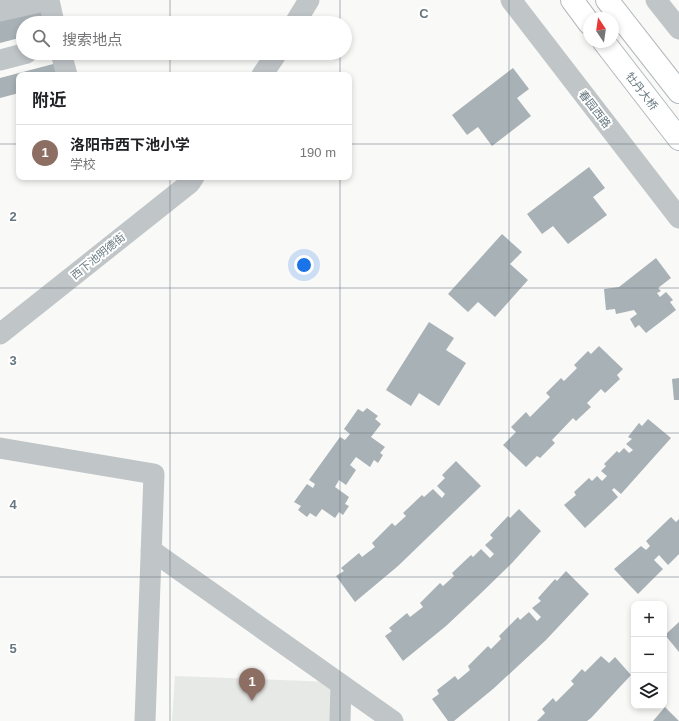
<!DOCTYPE html>
<html lang="zh">
<head>
<meta charset="utf-8">
<style>
	body { margin:0; font-family:Helvetica,"Noto Sans SC",sans-serif; background:#f6f6f6; color:#202124 }
	.controls { position:absolute; right:12px; bottom:12px; display:grid; overflow:hidden; border-radius:8px; box-shadow:0 2px 6px #0003 }
	.controls button { width:36px; height:36px; display:grid; place-items:center; padding:0; border:0; border-bottom:1px solid #e0e0e0; background:#fff; color:#202124; font:20px sans-serif }
	.compass { position:absolute; left:583px; top:12px; width:36px; height:36px; border-radius:50%; background:#fff; box-shadow:0 2px 6px #0003; rotate:347deg }
	.you { position:absolute; left:304px; top:265px; width:14px; height:14px; margin:-10px; border:3px solid #fff; border-radius:50%; background:#1a73e8; box-shadow:0 0 0 6px #1a73e833 }
	.badge { display:grid; place-items:center; width:26px; height:26px; border-radius:50%; background:#2563eb; color:#fff; font-size:13px; font-weight:700 }
	.pin { position:absolute; translate:-50% -33px; filter:drop-shadow(0 1px 2px #0008) }
	.pin::after { content:''; position:absolute; top:21px; width:14px; height:12px; background:inherit; clip-path:polygon(0 0,100% 0,50% 100%) }
	.list { margin:0; padding:0; list-style:none }
	h2 { display:flex; justify-content:space-between; align-items:center; height:52px; margin:0; padding:0 16px; font-size:17px }
	h2 small { font-size:13px; font-weight:400; color:#757577 }
	.list li { display:grid; grid-template-columns:26px 1fr auto; gap:12px; align-items:center; box-sizing:border-box; height:56px; padding:0 16px; border-top:1px solid #e0e0e0 }
	.list b { display:block; font-size:15px; white-space:nowrap }
	.list p { margin:0; font-size:13px; white-space:nowrap; color:#757577 }
	.list em { font-size:13px; font-style:normal; color:#757577 }
	.icon { flex:none; width:22px; height:22px; fill:none; stroke:currentColor; stroke-width:2; stroke-linecap:round; stroke-linejoin:round }
	.map { position:relative; flex:none; width:679px; height:721px; overflow:hidden }
	.search { position:absolute; background:#fff; box-shadow:0 2px 6px #0003; left:16px; top:16px; width:336px; height:44px; display:flex; align-items:center; gap:10px; box-sizing:border-box; padding:0 14px; border-radius:22px; color:#757577; font-size:15px }
	.panel { position:absolute; background:#fff; box-shadow:0 2px 6px #0003; left:16px; top:72px; width:336px; height:108px; border-radius:8px }
	.map>svg:first-child { display:block }
	.built { fill:#e7e9e7 }
	.building { fill:#a8b1b5 }
	.lines { fill:none; stroke-linecap:round; stroke-linejoin:round }
	.major-casing { stroke:#b2b8bb; stroke-width:24 }
	.minor { stroke:#c0c5c8; stroke-width:21 }
	.major { stroke:#fff; stroke-width:22 }
	.grid { fill:none; stroke:#66777f; stroke-width:1; stroke-opacity:0.55 }
	.labels { text-anchor:middle; dominant-baseline:central; stroke-width:4; stroke-linejoin:round; paint-order:stroke }
	.street-label { font-size:11px; fill:#66777f; stroke:#fff }
	.grid-label { font-size:13px; text-anchor:middle; font-weight:bold; fill:#66777f; stroke:#fff; stroke-width:4; stroke-linejoin:round; paint-order:stroke }
</style>
</head>
<body>
<div class="map">
<svg width="679" height="721" viewBox="0 0 679 721">
	<rect width="100%" height="100%" fill="#f9f9f7"/>
	<path class="built" d="M175,676L332,682L331,721H172Z"/>
	<path class="building" d="M42,10L46,23H23V37L0,43V21Z
		M57,63L60,75H19V93L0,98V78Z
		M513,68L529,89L517,98L531,116L492,146L478,127L467,135L452,115Z
		M589,167L605,188L593,197L607,215L568,244L553,226L542,234L527,214Z
		M502,234L522,252L510,264L528,280L495,317L478,302L468,312L448,294Z
		M656,258L671,278L658,288L661,291L657,293L660,297L666,292L673,300L670,302L676,310L646,333L639,325L635,328L630,319L637,314L634,310L616,314L615,309L606,310L604,289L619,287Z
		M429,322L454,338L446,350L466,363L439,406L419,393L411,406L386,390Z
		M599,346L623,369L617,375L620,379L605,393L601,389L587,403L591,407L576,421L573,418L552,440L555,443L540,458L537,456L526,467L503,445L516,432L511,427L526,412L530,417L550,397L546,393L561,378L564,381L577,368L574,365L588,351L591,354Z
		M679,378V400H674L672,379Z
		M367,408L378,416L375,419L381,424L371,437L385,447L380,453L383,455L378,463L374,460L370,467L356,457L350,465L356,470L346,485L339,480L335,487L349,497L345,504L349,506L343,515L339,512L335,518L322,509L316,517L310,513L307,517L298,510L301,506L294,502L307,484L313,488L315,484L309,480L340,437L345,440L350,434L344,429L358,409L363,412Z
		M648,419L671,438L621,494L614,488L612,490L618,497L585,528L564,505L576,495L574,492L589,478L592,481L597,476L602,481L607,476L601,471L606,466L604,464L617,451L619,453L624,448L629,453L633,450L626,444L632,439L628,437L639,423L642,426Z
		M456,461L481,486L398,566L355,602L336,576L344,571L341,568L359,553L362,557L375,547L372,543L392,523L395,526L406,516L403,513L422,495L424,497L433,489L442,498L445,494L437,486L445,478L442,475Z
		M519,509L541,531L512,563L478,596L446,626L403,661L385,636L392,631L389,628L407,613L410,617L423,607L420,603L440,583L443,586L454,576L452,573L471,555L473,557L481,549L490,558L494,554L485,545L493,538L490,535L508,516L510,518Z
		M671,517L676,522L679,519V554L668,565L659,555L654,560L663,569L638,594L614,569L641,546L646,550L650,546L646,541Z
		M566,571L589,594L546,640L493,689L454,721H448L432,699L439,694L437,690L455,676L458,680L470,670L468,666L488,646L491,649L501,639L499,636L518,617L520,620L529,612L537,621L541,617L532,608L541,601L538,598L555,579L557,581Z
		M679,622V652L665,635Z
		M601,656L609,663L615,657L631,675L591,718L587,721H537L545,713L542,709L553,698L556,702L574,684L571,681L582,669L585,672Z
		M665,707L679,721H653Z"/>
	<g class="lines">
		<defs>
			<path id="major" d="M572,0L589,23
				M607,0L679,92
				M604,42L679,139"/>
		</defs>
		<use href="#major" class="major-casing"/>
		<path class="minor" d="M49,0L54,23
			M511,0L679,218
			M656,0L679,29
			M0,11L48,0
			M295,23L309,0
			M61,53L67,75
			M0,60L27,53
			M262,75L277,53
			M0,334L190,183L194,177
			M0,448L154,474L145,721
			M151,550L393,721
			M340,721L341,684"/>
		<use href="#major" class="major"/>
	</g>
	<path class="grid" d="M170,0V23M340,0V23M509,0V721M170,53V75M340,53V75M0,144H19M349,144H679M170,177V721M340,177V721M0,288H679M0,433H679M0,577H679"/>
	<g class="labels">
		<g class="street-label">
			<text transform="translate(642 91) rotate(52)">牡丹大桥</text>
			<text transform="translate(595 109) rotate(52)">春园西路</text>
			<text transform="translate(98 256) rotate(-39)">西下池明德街</text>
		</g>
	</g>
	<g class="grid-label">
		<text x="424" y="18">C</text>
		<text x="13" y="221">2</text>
		<text x="13" y="365">3</text>
		<text x="13" y="509">4</text>
		<text x="13" y="653">5</text>
	</g>
</svg>
<div class="controls">
<button>+</button>
<button>−</button>
<button><svg class="icon" aria-label="layers" viewBox="0 0 24 24"><path d="M12 4l9 5-9 5-9-5zM3 14l9 5 9-5"/></svg></button>
</div>
<svg class="compass" viewBox="-18 -18 36 36"><path d="M0-13l5 13h-10z" fill="#e53935"/><path d="M0 13l5-13h-10z" fill="#757577"/></svg>
<div class="you"></div>
<div class="pin badge" style="left:252px;top:701px;background:#8d6e63">1</div>
<div class="search"><svg class="icon" aria-label="search" viewBox="0 0 24 24"><circle cx="10" cy="10" r="6"/><path d="M15 15l6 6"/></svg>搜索地点</div>
<section class="panel">
<h2>附近<small></small></h2>
<ul class="list">
<li><span class="badge" style="background:#8d6e63">1</span><div><b>洛阳市西下池小学</b><p>学校</p></div><em>190 m</em></li>
</ul>
</section>
</div>
</body>
</html>
